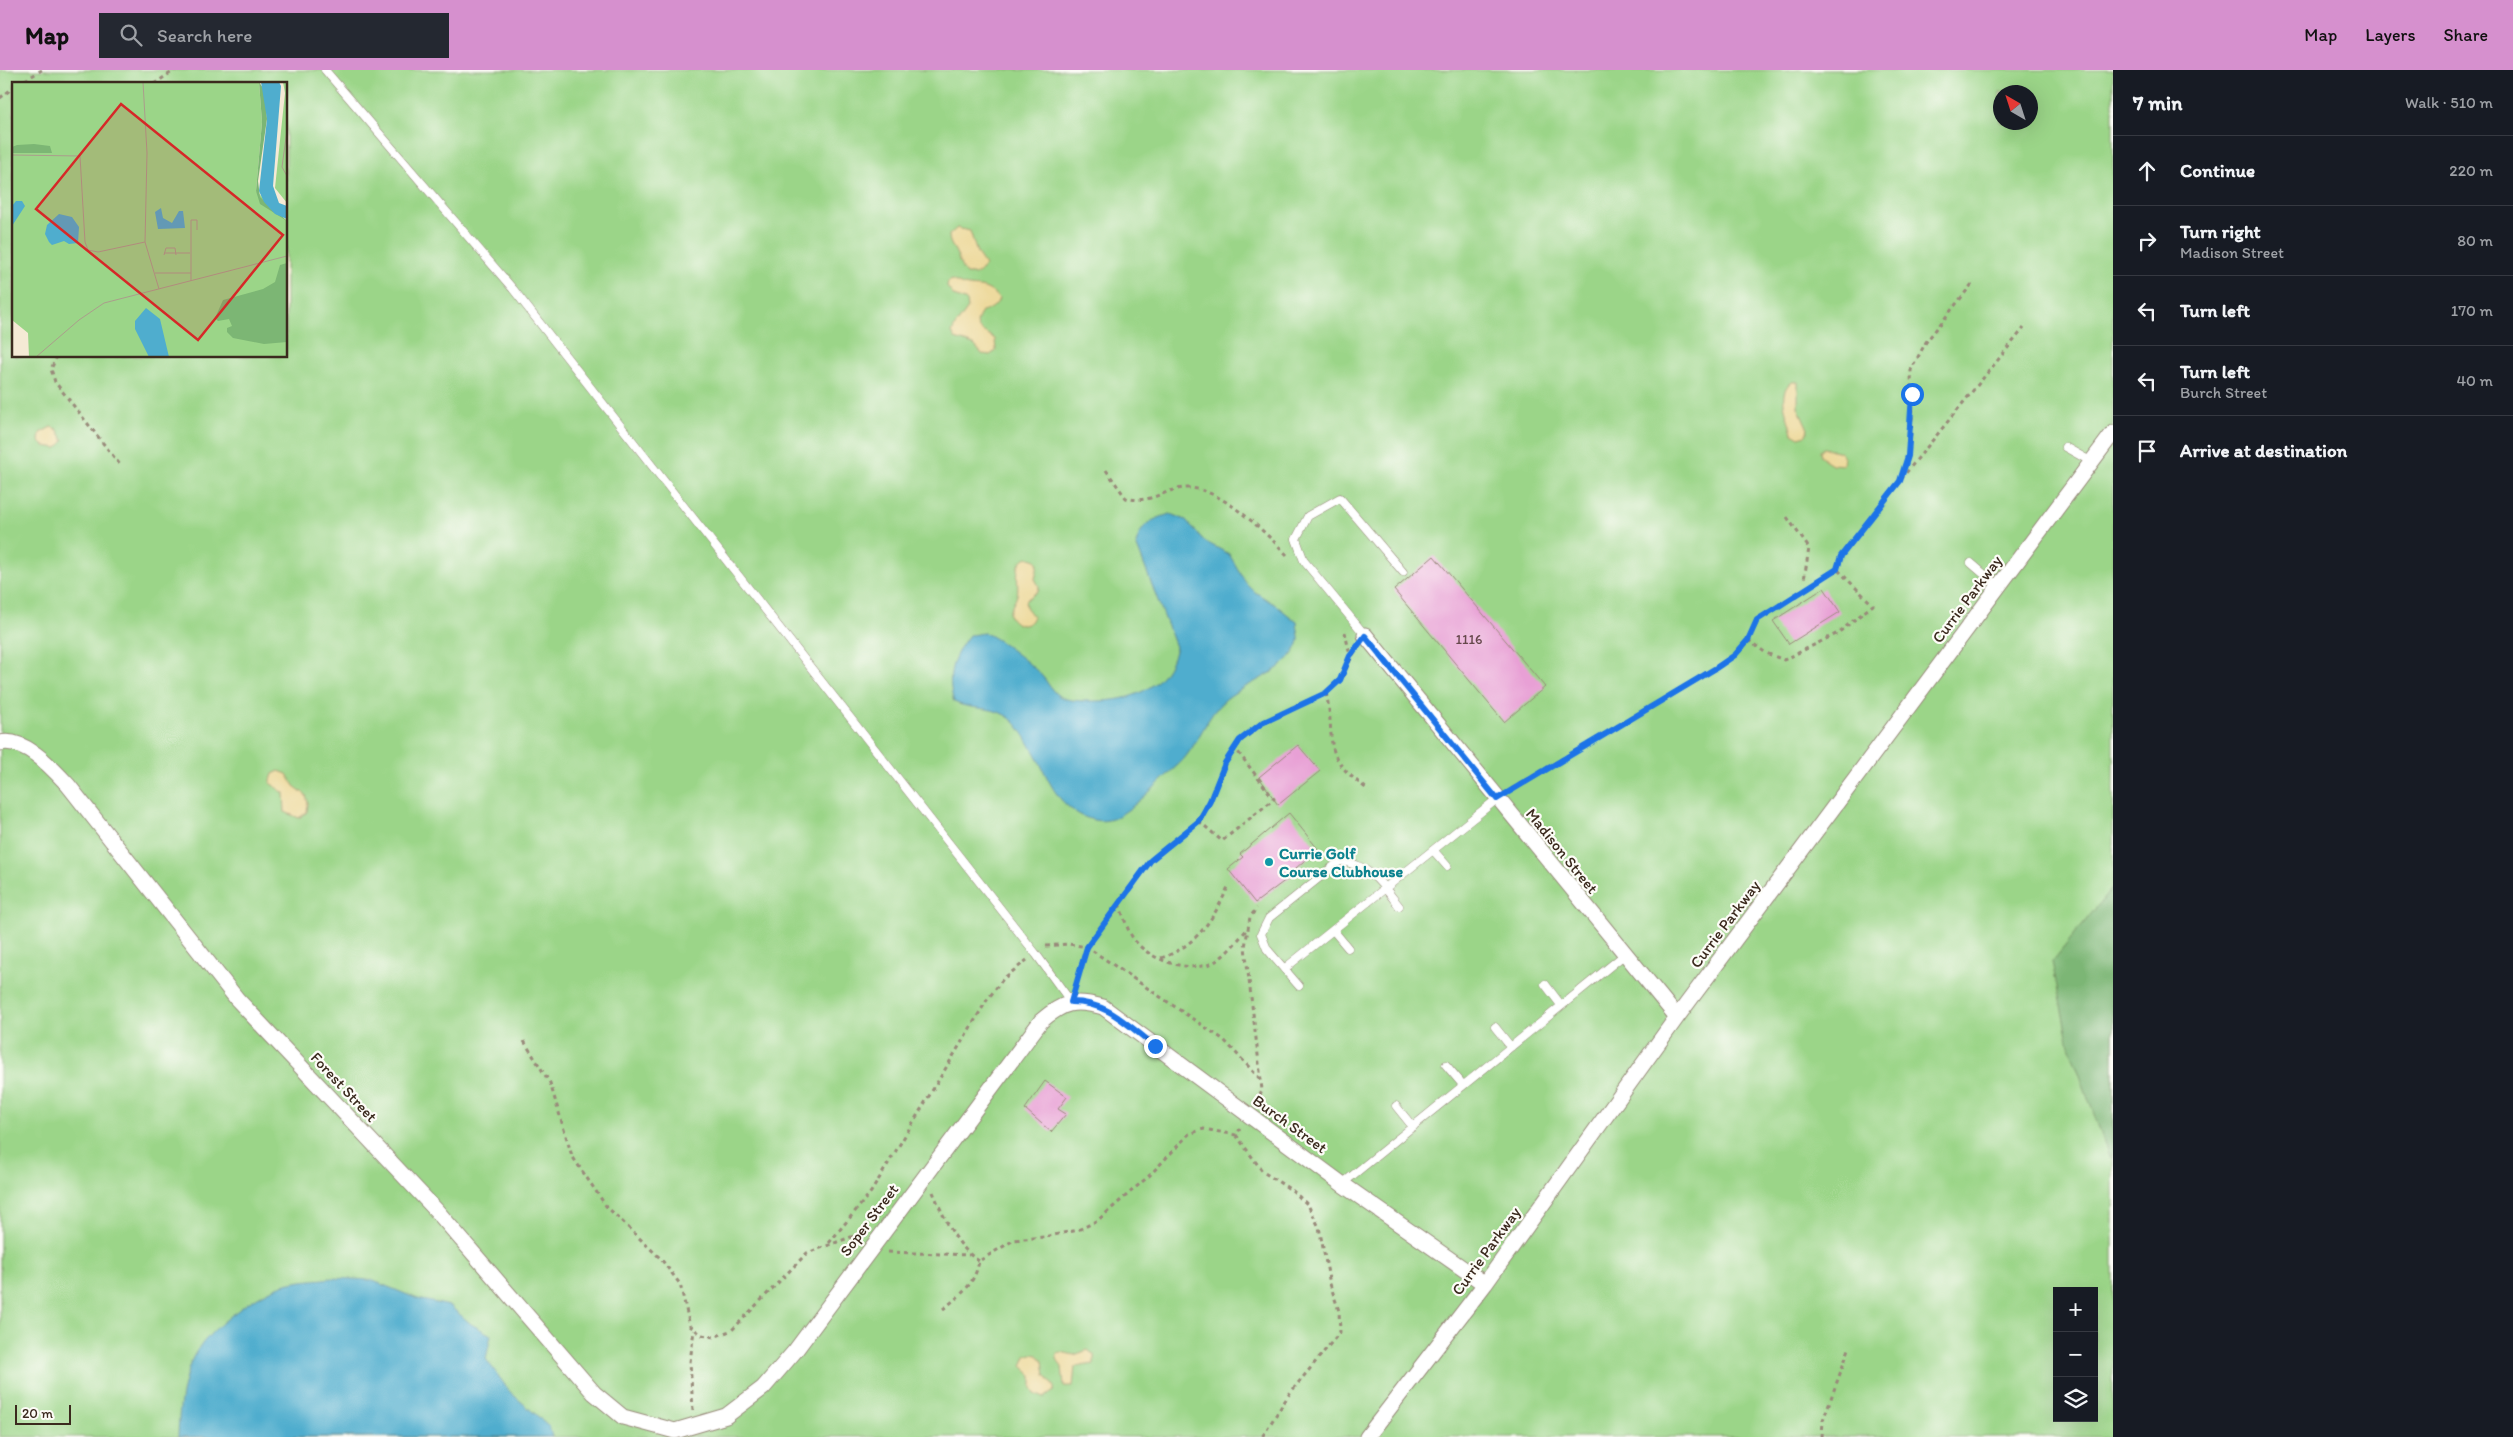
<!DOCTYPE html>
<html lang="en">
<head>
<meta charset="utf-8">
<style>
	body { margin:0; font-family:Itim,sans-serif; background:#242831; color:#f1f3f6 }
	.controls { position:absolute; right:15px; bottom:15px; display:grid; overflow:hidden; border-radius:0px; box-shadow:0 5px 20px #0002 }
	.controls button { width:45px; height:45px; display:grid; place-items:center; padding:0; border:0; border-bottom:1px solid #363941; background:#171b24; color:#f1f3f6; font:25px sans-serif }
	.compass { position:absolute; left:1993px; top:15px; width:45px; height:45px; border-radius:50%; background:#171b24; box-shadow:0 5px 20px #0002; rotate:321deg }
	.scale { position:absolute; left:15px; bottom:12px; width:56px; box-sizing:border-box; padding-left:5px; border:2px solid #3b2a1e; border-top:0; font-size:14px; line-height:18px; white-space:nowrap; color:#3b2a1e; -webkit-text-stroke:4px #fdfcf7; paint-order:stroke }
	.stop { position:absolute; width:15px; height:15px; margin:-11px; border:4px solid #1a73e8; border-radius:50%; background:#fff }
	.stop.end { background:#1a73e8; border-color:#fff; box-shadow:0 1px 5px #0008 }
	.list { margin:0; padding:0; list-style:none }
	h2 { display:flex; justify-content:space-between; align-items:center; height:65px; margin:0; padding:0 20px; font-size:21px }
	h2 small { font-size:16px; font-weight:400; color:#9ea1a6 }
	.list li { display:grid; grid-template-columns:32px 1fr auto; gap:15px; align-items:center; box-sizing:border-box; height:70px; padding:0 20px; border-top:1px solid #363941 }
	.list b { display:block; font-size:19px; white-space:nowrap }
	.list p { margin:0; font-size:16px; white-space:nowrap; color:#9ea1a6 }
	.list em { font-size:16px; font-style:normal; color:#9ea1a6 }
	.icon { flex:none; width:28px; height:28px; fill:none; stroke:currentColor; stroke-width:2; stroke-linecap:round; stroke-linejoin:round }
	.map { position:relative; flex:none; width:2113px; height:1367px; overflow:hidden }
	header { display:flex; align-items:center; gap:30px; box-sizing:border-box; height:70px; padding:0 25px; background:#d690ce; color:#111 }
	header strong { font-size:24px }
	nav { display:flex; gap:28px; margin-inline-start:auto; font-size:18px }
	.search { width:350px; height:45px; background:#242831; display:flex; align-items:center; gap:12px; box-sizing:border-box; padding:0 18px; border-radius:0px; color:#9ea1a6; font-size:19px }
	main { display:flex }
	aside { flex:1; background:#171b24 }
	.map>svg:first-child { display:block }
	.green { fill:#9bd588; stroke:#6b8053; fill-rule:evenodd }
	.forest { fill:#7cb674; stroke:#5c7049 }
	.sand { fill:#eeda9e; stroke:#94825e }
	.water { fill:#4fadce; stroke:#456c76 }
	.building { fill:#e8a0d5 }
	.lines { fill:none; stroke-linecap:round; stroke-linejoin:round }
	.service-casing { stroke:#988a7a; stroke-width:9 }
	.minor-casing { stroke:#988a7a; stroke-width:17 }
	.path { stroke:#988a7a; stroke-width:3; stroke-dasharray:4 4; stroke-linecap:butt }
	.service { stroke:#fff; stroke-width:8 }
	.minor { stroke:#fff; stroke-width:15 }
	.route { stroke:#1a73e8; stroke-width:6 }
	.culture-dot { fill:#0f9aa8; stroke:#fdfcf7; stroke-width:2 }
	.labels { text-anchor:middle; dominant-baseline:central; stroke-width:4.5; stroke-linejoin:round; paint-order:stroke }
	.number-label { font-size:14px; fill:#66484c }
	.street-label { font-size:16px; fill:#3b2a1e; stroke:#fdfcf7 }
	.culture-label { font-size:16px; font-weight:bold; fill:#0d838f; stroke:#fdfcf7; text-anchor:start }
	.inset-road { fill:none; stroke:#ab9d8c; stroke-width:1 }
	.view { fill:#d62828; fill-opacity:0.15; stroke:#d62828; stroke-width:2.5 }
	.inset-edge { fill:none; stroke:#3b2a1e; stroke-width:2.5 }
</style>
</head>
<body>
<header>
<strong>Map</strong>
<div class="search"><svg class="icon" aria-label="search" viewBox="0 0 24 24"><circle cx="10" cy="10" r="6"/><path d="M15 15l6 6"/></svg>Search here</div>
<nav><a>Map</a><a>Layers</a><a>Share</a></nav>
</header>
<main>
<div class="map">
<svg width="2113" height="1367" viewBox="0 0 2113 1367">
	<rect width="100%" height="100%" fill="#fdfcf7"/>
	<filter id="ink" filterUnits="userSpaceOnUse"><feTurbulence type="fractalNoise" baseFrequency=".02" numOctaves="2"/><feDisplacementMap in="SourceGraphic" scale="10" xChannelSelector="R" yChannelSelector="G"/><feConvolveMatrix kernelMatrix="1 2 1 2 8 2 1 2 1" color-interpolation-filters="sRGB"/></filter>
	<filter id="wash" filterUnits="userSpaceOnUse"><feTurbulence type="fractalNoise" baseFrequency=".0096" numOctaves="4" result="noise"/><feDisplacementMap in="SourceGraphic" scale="20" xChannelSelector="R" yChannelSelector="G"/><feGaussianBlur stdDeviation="1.12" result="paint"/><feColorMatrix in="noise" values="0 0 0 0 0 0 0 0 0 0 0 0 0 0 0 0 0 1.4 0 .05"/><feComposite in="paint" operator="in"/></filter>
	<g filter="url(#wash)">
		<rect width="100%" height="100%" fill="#f5ead5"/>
		<path class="green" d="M0,0H2113V1367H0ZM14,14H286V286H14ZM2000,22H2030V52H2000ZM2057,1221H2094V1348H2057Z"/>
		<path class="forest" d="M2113,817V1087L2109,1086L2069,975L2052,892Z"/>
		<path class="sand" d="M957,158L970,161L977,183L985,195L978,204H966C960,197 960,192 957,185C954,177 949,175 949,165Z
			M952,210C975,223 980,209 999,228C997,236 990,240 982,242C970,259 983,260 995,269L996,281L990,285L982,284L974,275L955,269L952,263L955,256L968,238L967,231L954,226L947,217L948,212Z
			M1791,312H1798V337L1808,359L1806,365L1799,367L1792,363C1788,345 1776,325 1791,312Z
			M51,357L57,359L64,371L57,378L44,376L39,371L40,363Z
			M1824,378L1841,382L1844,387L1843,395L1832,394L1821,387L1820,380Z
			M1027,487L1036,490L1038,495L1035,509L1039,516L1038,521L1025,531L1026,537L1033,546C1028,561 1013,555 1009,544C1010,537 1016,531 1017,525C1020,513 1012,494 1027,487Z
			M279,701L287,704L294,716L306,725L308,733L307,742L299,748L285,742L284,723L270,713L273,704Z
			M1088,1280L1094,1285V1294L1075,1297L1073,1316H1064L1062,1297L1056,1289L1057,1283L1061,1282L1074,1285Z
			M1032,1284L1038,1285L1043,1291L1045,1305L1054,1317V1321L1044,1328L1035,1324L1032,1318V1305L1022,1296L1026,1286Z"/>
		<path class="water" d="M1170,444L1186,450L1204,471L1229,484L1246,513L1255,522L1277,536L1297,552C1297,558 1300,566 1299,571C1291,601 1247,612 1226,629C1205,646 1199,675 1179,694C1161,710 1134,740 1112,749C1092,756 1070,741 1059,727C1048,713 1042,695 1033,680C1026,668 1018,652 1005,645C989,636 970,640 954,632C946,606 952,587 969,565C974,565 980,563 984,563C994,565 1035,597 1042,606C1048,612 1051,621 1059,626C1067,631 1082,631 1092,631C1132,632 1167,618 1176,577L1136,474C1142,453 1151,450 1170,444Z
			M332,1208L371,1210L418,1229L450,1236L471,1254L491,1265L486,1289L510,1322L549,1356L552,1367H178C179,1341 181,1317 191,1292C202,1263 257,1222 286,1214C301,1210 317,1210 332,1208Z"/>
		<g id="blocks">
			<path class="building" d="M1434,486L1545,617L1504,652L1394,520Z
				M1824,518L1840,542L1789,574L1773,551Z
				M1298,675L1320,701L1278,735L1259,707Z
				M1289,743L1318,779L1296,798L1298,801L1255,833L1228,799L1243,787L1240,784Z
				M1045,1011L1067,1027L1058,1039L1066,1044L1051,1062L1025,1039Z"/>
		</g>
	</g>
	<g filter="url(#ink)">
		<use href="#blocks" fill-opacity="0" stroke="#988a7a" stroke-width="1"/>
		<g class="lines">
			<defs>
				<path id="service" d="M325,0L513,219L1036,884L1071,932
					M2065,377L2092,392
					M1971,493L1999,517
					M1365,565L1304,491L1296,469L1308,446L1340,428L1403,502
					M1433,780L1447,796
					M1333,860L1348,878
					M1284,899L1497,729
					M1545,914L1561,935
					M1299,916L1267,879L1261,864L1269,848L1340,791C1369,794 1382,814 1399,836
					M1495,957L1511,977
					M1446,995L1463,1015
					M1396,1036L1413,1057
					M1342,1114L1624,885"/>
				<path id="minor" d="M1365,565L1677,947
					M0,673C25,667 53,699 68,715L237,929L436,1140L594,1323L623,1347L675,1361L726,1346L763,1318L795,1281L1041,951C1063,932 1074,929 1103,937L1342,1114L1485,1214
					M1367,1367L1485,1214L1677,947L2113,363"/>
			</defs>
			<use href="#service" class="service-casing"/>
			<use href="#minor" class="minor-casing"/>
			<path class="path" d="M18,14L42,0
				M154,14L175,0
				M0,28L14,17
				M57,286L51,299L55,312L121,396
				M1106,400L1126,428C1153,435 1165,417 1190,418C1223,420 1266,463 1288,486
				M1901,409L2024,258
				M1787,447L1809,478L1804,510
				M1345,562L1350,586
				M1748,570L1766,583L1784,590L1838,563L1873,535L1837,499
				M1326,623C1337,672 1319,684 1366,718
				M1512,719L1716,598L1735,585L1748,570L1757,550L1837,499L1841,486L1900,411L1908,386L1912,346L1911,300L1926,272L1972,214
				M1199,751L1222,771L1274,729L1235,678
				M1119,834C1124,846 1127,862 1136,872C1151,891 1195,905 1216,891C1228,883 1238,870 1248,858
				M1046,876L1069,874L1087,877L1224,970L1261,1010
				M1161,888C1195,877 1214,849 1228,817
				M1075,917L1087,877L1151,790L1199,751L1210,731L1225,693L1240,671L1262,653L1326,623L1340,610L1356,578
				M524,971L550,1013L572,1086L606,1136L661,1189L680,1214L690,1256L702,1265L714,1267L732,1260L807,1183L862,1163
				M1256,1033L1262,1021L1261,1010L1245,877L1250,847L1257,838
				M1236,1065L1263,1102L1293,1121L1308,1135L1319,1157L1330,1214L1339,1241L1340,1262L1290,1323L1262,1367
				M933,1122C943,1145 956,1177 979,1191
				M829,1173L871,1122L987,930L1003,909L1027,890
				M888,1182L969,1185
				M943,1239C961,1225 975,1214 979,1191L1014,1170L1044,1167L1078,1160L1097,1151L1150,1105L1189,1064L1204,1059L1236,1065L1240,1059
				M693,1340L690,1292L694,1260
				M1822,1367L1823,1350L1849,1279"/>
			<use href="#service" class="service"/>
			<use href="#minor" class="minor"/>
		</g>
	</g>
	<g class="lines" filter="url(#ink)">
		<path class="route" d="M1155,976C1127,955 1108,932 1071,932L1087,877L1151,790L1199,751L1210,731L1225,693L1240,670L1262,653L1326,623L1340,610L1350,586L1365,566L1497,729L1716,598L1735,585L1748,570L1757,550L1837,499L1841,486L1900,411L1908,386L1912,324"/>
	</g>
	<circle class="culture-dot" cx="1269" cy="792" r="5"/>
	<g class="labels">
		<g class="number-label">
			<text x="1469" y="569">1116</text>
		</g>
		<g class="street-label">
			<text transform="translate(1967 529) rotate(-53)">Currie Parkway</text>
			<text transform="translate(1562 781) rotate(51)">Madison Street</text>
			<text transform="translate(1725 854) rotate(-53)">Currie Parkway</text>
			<text transform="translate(344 1017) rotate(47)">Forest Street</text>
			<text transform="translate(1290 1054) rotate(36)">Burch Street</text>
			<text transform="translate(869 1150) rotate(-53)">Soper Street</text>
			<text transform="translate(1486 1181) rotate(-54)">Currie Parkway</text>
		</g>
		<g class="culture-label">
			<text x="1279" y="783">Currie Golf<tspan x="1279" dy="18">Course Clubhouse</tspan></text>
		</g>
	</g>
	<g transform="translate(12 12)">
		<rect width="275" height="275" fill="#f5ead5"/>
		<path d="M0,0H247L250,40L244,109L275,139V275H17L16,251L0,238ZM271,0H275V121L263,106L273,11Z" fill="#9bd588"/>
		<path d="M247,0L253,9L255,37L246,99L248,115L275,139L248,122L244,109L250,40ZM22,62L38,64L40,71H0V65L5,63ZM275,181V260L252,262L221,256L215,250V246L220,244L217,237L206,239L203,236L211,218L251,207L263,200L268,183Z" fill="#7cb674"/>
		<path d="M249,0H267L269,4L261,104L267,121L275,124V137L263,132L252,120L247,109L255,37ZM4,119H10L13,124L0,144V124ZM149,126L151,136L160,141L167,129H171L173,146L146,147L143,130ZM47,132L60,135L67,145L66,161L57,162L52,159L40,163L37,160L33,152L35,143ZM134,226L148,237L157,275H137L123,247V239Z" fill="#4fadce"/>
		<path class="inset-road" d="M131,0L135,71L133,160L147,207M275,48L270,85L275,94M0,73L68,74L73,160L76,168L86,170L133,160M152,171H178M152,173L154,166H163L164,173M143,191H179M179,199V138H185V148M24,275L67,238L92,221L275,174"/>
		<path class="view" d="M109,22L271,153L186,258L24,127Z"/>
		<rect width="275" height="275" class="inset-edge"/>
	</g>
</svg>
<div class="controls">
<button>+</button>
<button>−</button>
<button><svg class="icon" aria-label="layers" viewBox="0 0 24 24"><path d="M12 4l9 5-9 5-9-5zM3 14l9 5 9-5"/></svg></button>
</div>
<svg class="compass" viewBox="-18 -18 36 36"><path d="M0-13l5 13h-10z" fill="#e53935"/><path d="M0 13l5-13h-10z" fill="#9ea1a6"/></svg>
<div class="scale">20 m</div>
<div class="stop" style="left:1912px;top:324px"></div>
<div class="stop end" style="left:1155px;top:976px"></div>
</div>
<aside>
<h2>7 min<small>Walk · 510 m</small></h2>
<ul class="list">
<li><svg class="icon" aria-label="ahead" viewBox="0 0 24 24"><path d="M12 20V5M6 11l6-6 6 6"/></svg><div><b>Continue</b></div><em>220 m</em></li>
<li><svg class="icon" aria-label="right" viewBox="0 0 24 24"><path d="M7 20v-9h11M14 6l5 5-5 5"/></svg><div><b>Turn right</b><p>Madison Street</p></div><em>80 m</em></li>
<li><svg class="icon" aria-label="left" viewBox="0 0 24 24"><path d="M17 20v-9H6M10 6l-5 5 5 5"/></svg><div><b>Turn left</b></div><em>170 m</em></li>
<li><svg class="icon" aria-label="left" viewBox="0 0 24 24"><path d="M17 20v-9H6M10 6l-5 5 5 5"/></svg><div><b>Turn left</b><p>Burch Street</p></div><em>40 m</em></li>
<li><svg class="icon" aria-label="arrive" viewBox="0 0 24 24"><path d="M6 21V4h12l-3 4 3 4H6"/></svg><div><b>Arrive at destination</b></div></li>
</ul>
</aside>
</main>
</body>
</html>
